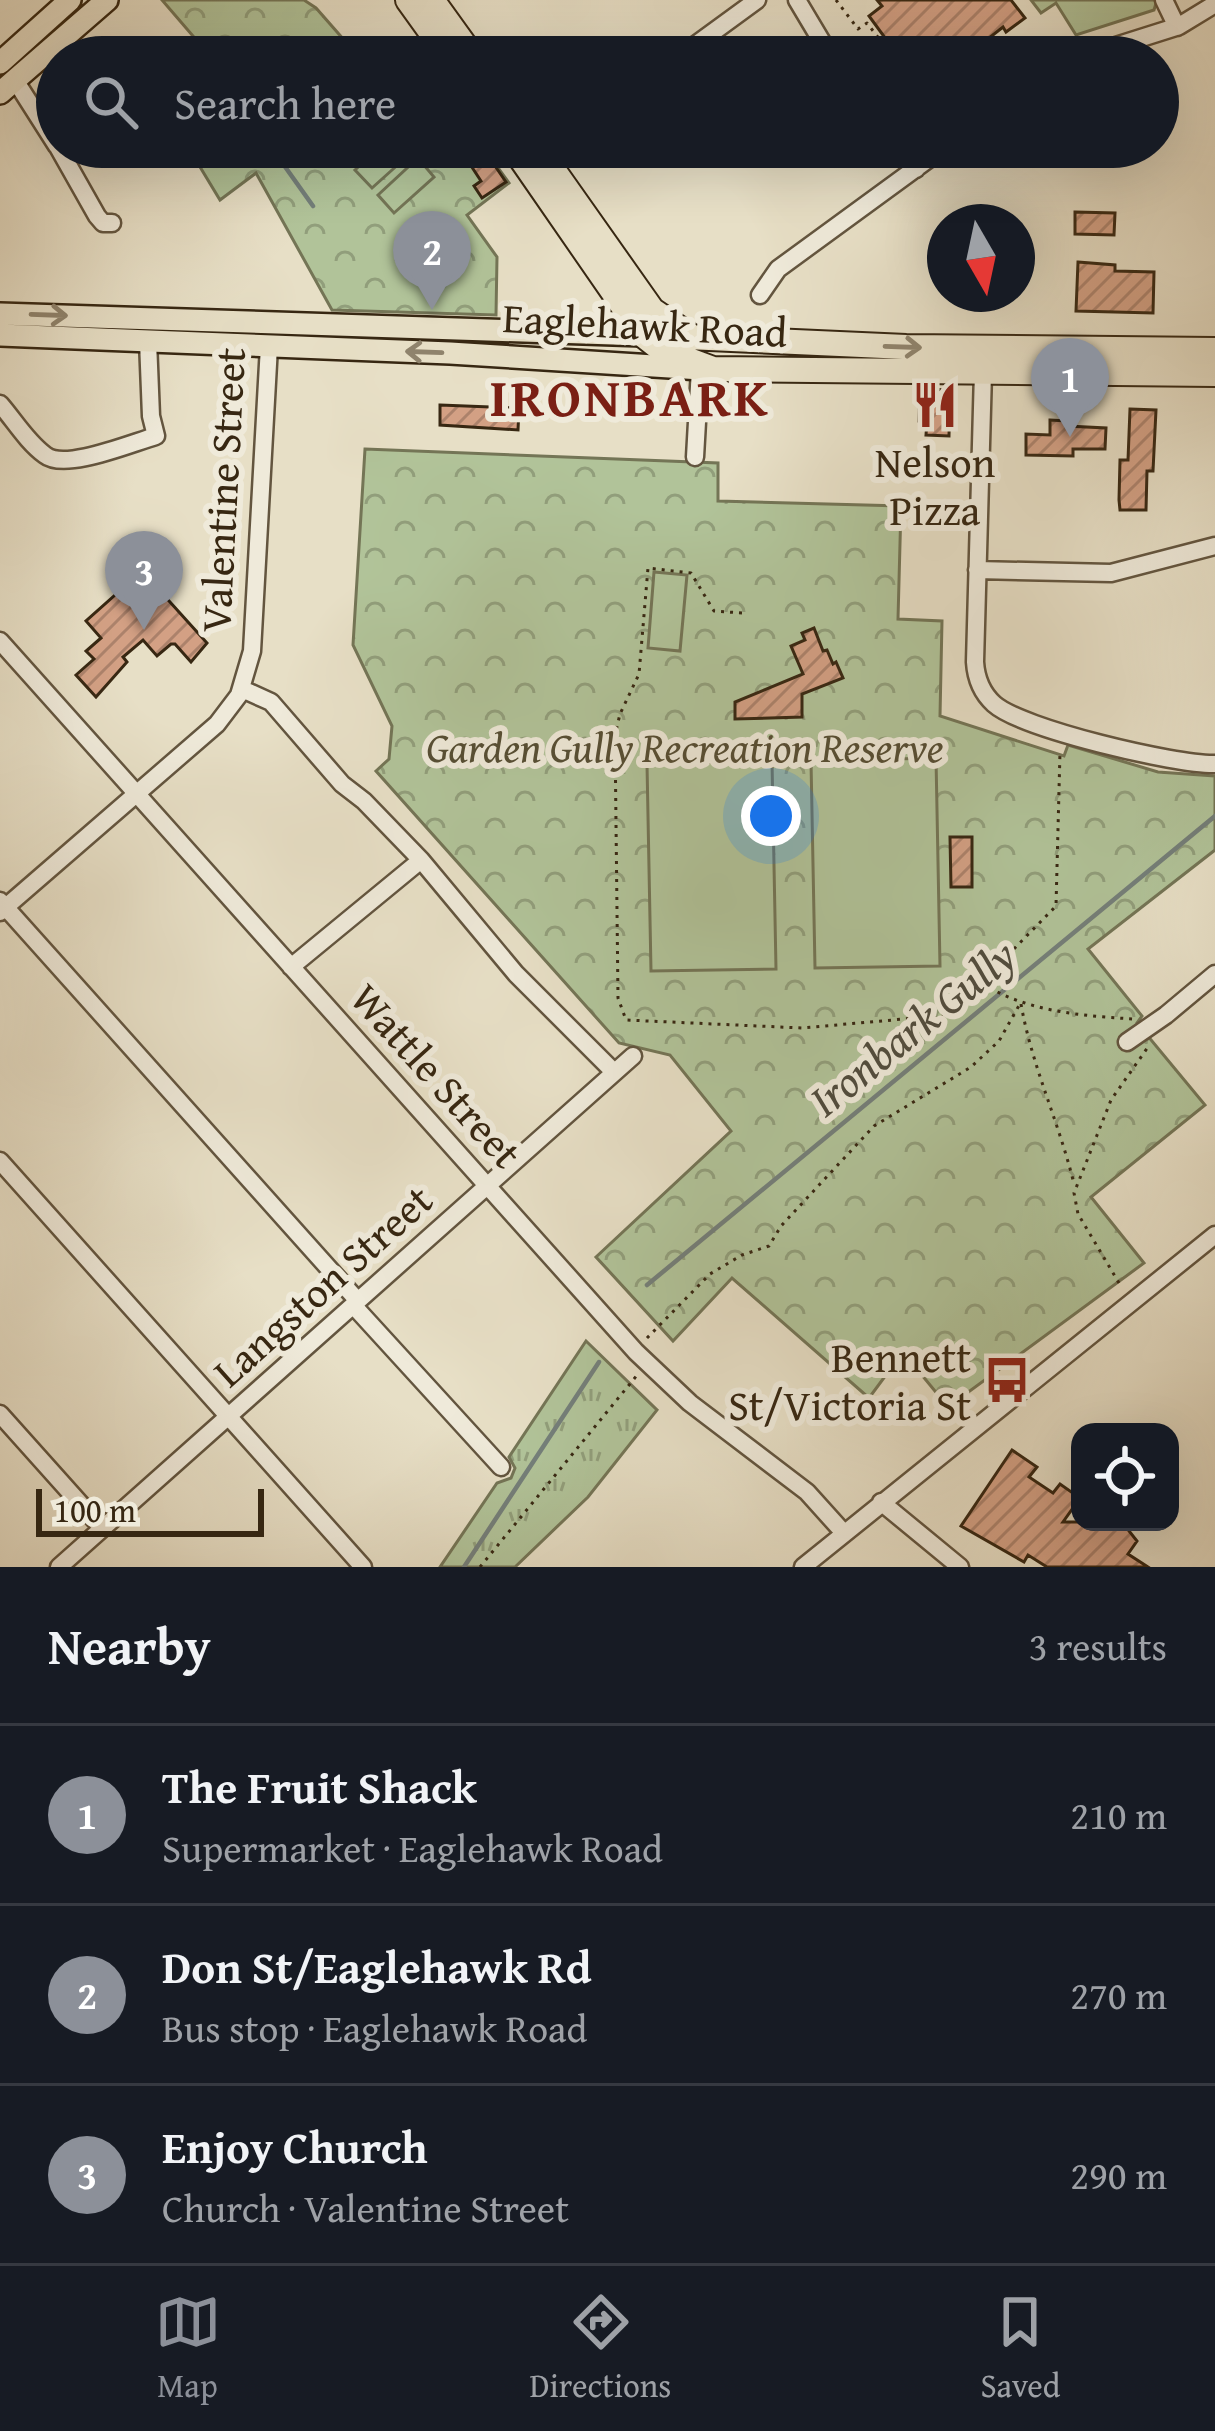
<!DOCTYPE html>
<html lang="en">
<head>
<meta charset="utf-8">
<style>
	body { margin:0; font-family:"Gentium Book Plus",serif; background:#242831; color:#f1f3f6 }
	.controls { position:absolute; right:36px; bottom:36px; display:grid; overflow:hidden; border-radius:24px; box-shadow:0 12px 48px #0002 }
	.controls button { width:108px; height:108px; display:grid; place-items:center; padding:0; border:0; border-bottom:3px solid #363941; background:#171b24; color:#f1f3f6; font:60px sans-serif }
	.compass { position:absolute; left:927px; top:204px; width:108px; height:108px; border-radius:50%; background:#171b24; box-shadow:0 12px 48px #0002; rotate:171deg }
	.scale { position:absolute; left:36px; bottom:30px; width:228px; box-sizing:border-box; padding-left:12px; border:6px solid #372712; border-top:0; font-size:33px; line-height:42px; white-space:nowrap; color:#372712; -webkit-text-stroke:9px #efeada; paint-order:stroke }
	.you { position:absolute; left:771px; top:816px; width:42px; height:42px; margin:-30px; border:9px solid #fff; border-radius:50%; background:#1a73e8; box-shadow:0 0 0 18px #1a73e833 }
	.badge { display:grid; place-items:center; width:78px; height:78px; border-radius:50%; background:#8c9099; color:#fff; font-size:39px; font-weight:700 }
	.pin { position:absolute; translate:-50% -99px; filter:drop-shadow(0 3px 6px #0008) }
	.pin::after { content:''; position:absolute; top:63px; width:42px; height:36px; background:inherit; clip-path:polygon(0 0,100% 0,50% 100%) }
	.list { margin:0; padding:0; list-style:none }
	h2 { display:flex; justify-content:space-between; align-items:center; height:156px; margin:0; padding:0 48px; font-size:51px }
	h2 small { font-size:39px; font-weight:400; color:#9ea1a6 }
	.list li { display:grid; grid-template-columns:78px 1fr auto; gap:36px; align-items:center; box-sizing:border-box; height:180px; padding:0 48px; border-top:3px solid #363941 }
	.list b { display:block; font-size:45px; white-space:nowrap }
	.list p { margin:0; font-size:39px; white-space:nowrap; color:#9ea1a6 }
	.list em { font-size:39px; font-style:normal; color:#9ea1a6 }
	.icon { flex:none; width:66px; height:66px; fill:none; stroke:currentColor; stroke-width:2; stroke-linecap:round; stroke-linejoin:round }
	.map { position:relative; flex:none; width:1215px; height:1567px; overflow:hidden }
	.search { position:absolute; background:#171b24; box-shadow:0 12px 48px #0002; left:36px; right:36px; top:36px; height:132px; display:flex; align-items:center; gap:30px; box-sizing:border-box; padding:0 42px; border-radius:66px; color:#9ea1a6; font-size:45px }
	.sheet { height:696px; background:#171b24 }
	nav { display:flex; justify-content:space-around; align-items:center; box-sizing:border-box; height:168px; border-top:3px solid #363941; background:#171b24; font-size:33px; color:#9ea1a6 }
	nav a { display:grid; justify-items:center; gap:6px }
	nav .on { color:#8c9099 }
	.map>svg:first-child { display:block }
	.grass { fill:url(#grass-tufts); stroke:#747556; stroke-width:3 }
	.park { fill:url(#park-crowns); stroke:#747556; stroke-width:3 }
	.pitch { fill:#b1c399; stroke:#747556; stroke-width:3 }
	.lines { fill:none; stroke-linecap:round; stroke-linejoin:round }
	.stream { stroke:#747f7a; stroke-width:4.5 }
	.building { fill:url(#building-hatch); stroke:#372712; stroke-width:3 }
	.minor-casing { stroke:#63553f; stroke-width:21 }
	.major-casing { stroke:#372712; stroke-width:26 }
	.highway-casing { stroke:#372712; stroke-width:28 }
	.path { stroke:#372712; stroke-width:3; stroke-dasharray:3 6; stroke-linecap:butt }
	.minor { stroke:#efeada; stroke-width:16 }
	.major { stroke:#e7dfc6; stroke-width:21 }
	.highway { stroke:#e7dfc6; stroke-width:24 }
	.oneway { stroke:#8f836c }
	.labels { text-anchor:middle; dominant-baseline:central; stroke-width:12; stroke-linejoin:round; paint-order:stroke }
	.street-label { font-size:42px; fill:#372712; stroke:#efeada }
	.poi-label { font-size:42px; fill:#372712; stroke:#efeada }
	.park-label { font-size:42px; font-style:italic; fill:#564e34; stroke:#efeada }
	.water-label { font-size:45px; font-style:italic; fill:#504c3e; stroke:#efeada }
	.district-label { font-size:54px; font-weight:bold; letter-spacing:3px; fill:#7a1f14; stroke:#efeada }
</style>
</head>
<body>
<div class="map">
<svg width="1215" height="1567" viewBox="0 0 1215 1567">
	<defs>
		<pattern id="grass-tufts" width="24" height="20" patternUnits="userSpaceOnUse" patternTransform="scale(3)"><rect width="24" height="20" fill="#b1c399"/><path d="M3 7l-1-3M5 7V3M7 7l1-3M15 17l-1-3M17 17v-4M19 17l1-3" fill="none" stroke="#919e7b"/></pattern>
		<pattern id="park-crowns" width="20" height="18" patternUnits="userSpaceOnUse" patternTransform="scale(3)"><rect width="20" height="18" fill="#b1c399"/><path d="M2 6a3 3 0 1 1 6 0M12 15a3 3 0 1 1 6 0" fill="none" stroke="#919e7b"/></pattern>
		<pattern id="building-hatch" width="6" height="6" patternUnits="userSpaceOnUse" patternTransform="scale(3)"><rect width="6" height="6" fill="#d3a084"/><path d="M-1 1l2-2M0 6l6-6M5 7l2-2" fill="none" stroke="#ac826b"/></pattern>
	</defs>
	<rect width="100%" height="100%" fill="#e7dfc6"/>
	<filter id="stains"><feTurbulence type="fractalNoise" baseFrequency=".00167" numOctaves="4"/><feColorMatrix values="0 0 0 0 .2 0 0 0 0 .09 0 0 0 0 .02 0 0 0 .5 -.17"/></filter>
	<radialGradient id="worn" r=".72"><stop offset=".6" stop-color="#630" stop-opacity="0"/><stop offset="1" stop-color="#630" stop-opacity=".3"/></radialGradient>
	<path class="grass" d="M586,1341L657,1410L588,1497L515,1567H440L497,1483L511,1478L515,1468L509,1457Z"/>
	<path class="park" d="M162,0H304L316,8L359,57H211Z
		M188,147H483L509,183L467,215L497,257L496,315L332,310L256,173L220,200Z
		M365,449L718,463V501L901,506L898,619L942,621L940,716L1064,756L1068,745L1158,772L1215,776V850L1088,949L1142,1016L1137,1023L1205,1105L1091,1197L1144,1263L948,1407L903,1352L869,1398L732,1278L673,1341L596,1257L731,1131L670,1055L619,1043L376,771L389,759L392,726L353,645Z"/>
	<path class="pitch" d="M1031,0H1157L1154,10L1076,35L1056,3L1041,13Z
		M380,147H407L412,152L372,188L355,170Z
		M418,158L434,177L394,213L378,195Z
		M654,572L687,575L680,651L648,648Z
		M936,758L940,966L815,968L811,761Z
		M772,761L776,969L651,971L647,764Z"/>
	<g class="lines">
		<path class="stream" d="M271,147L313,206
			M647,1285L1215,816
			M464,1567L599,1362"/>
	</g>
	<path class="building" d="M877,0H1011L1025,18L1006,32L1003,27L965,57H899L869,16L882,6Z
		M470,147H482L506,182L482,198L474,186L481,181L462,152Z
		M1075,212L1115,213L1114,235L1075,234Z
		M1078,262L1115,265V271L1154,272L1153,313L1076,311Z
		M920,389L950,390L949,436L926,435L927,421H919Z
		M440,405L519,408L518,430L440,425Z
		M1130,409L1156,410L1153,471H1147L1146,510H1120L1119,500L1120,460H1128Z
		M1050,420L1067,421V426L1106,428L1105,449H1073V456L1026,455V434L1050,435Z
		M142,571L207,643L191,662L175,644H171L157,656L143,640L123,657L127,662L96,697L76,675L94,659L86,651L101,638L86,621Z
		M814,628L823,651L827,650L833,664L836,662L843,678L802,694V717L735,719V702L803,674L791,646L805,640L802,633Z
		M950,837H972V887H951Z
		M1012,1450L1037,1467L1029,1477L1053,1493L1060,1484L1080,1498L1063,1522H1122L1137,1541L1128,1554L1148,1567H1047L1028,1555L1024,1562L961,1526Z"/>
	<g class="lines">
		<defs>
			<path id="minor" d="M797,0L831,57
				M1164,0L1177,27
				M679,57L757,0
				M1081,57L1179,26L1215,4
				M15,80L57,146
				M58,147L97,216L103,223H112
				M896,147L916,169
				M760,295L778,269L945,147
				M983,372L975,662C976,678 982,693 994,704C1022,729 1176,765 1215,764
				M0,404C14,420 27,442 45,455C65,471 131,443 156,436L151,416L148,341
				M695,457L700,369
				M977,570L1111,573L1215,546
				M0,641L636,1352L690,1403L807,1492L843,1532
				M242,689L271,702L342,784L364,801L421,860L516,974L614,1072
				M0,901L358,1301
				M0,912L217,724L239,695L252,651L269,346
				M291,967L421,860
				M1127,1042L1166,1015L1215,974
				M0,1161L363,1567
				M353,1305L501,1467
				M0,1414L102,1528
				M881,1502L960,1567
				M59,1567L633,1056
				M803,1567L1215,1235"/>
			<path id="major" d="M0,63L70,0
				M0,93L107,0
				M0,314L643,335
				M0,335L450,353L701,369"/>
			<path id="highway" d="M408,0L449,57
				M432,0L473,57
				M513,147L643,335L662,350L713,369L1215,374
				M537,147L652,310L689,335
				M643,335L906,347L1215,350"/>
		</defs>
		<use href="#minor" class="minor-casing"/>
		<use href="#major" class="major-casing"/>
		<use href="#highway" class="highway-casing"/>
		<path class="path" d="M836,0L858,29L867,23L890,53L886,57
			M742,613L714,611L691,573L648,568L639,674L620,714L615,735L618,998L626,1020L802,1028L938,1016L953,1011L1056,906L1060,752
			M982,983C1026,1012 1084,1016 1134,1019
			M1021,1004C1032,1067 1059,1122 1074,1184
			M1119,1283L1078,1214L1074,1193L1111,1100L1148,1047
			M647,1338L710,1274L742,1255L769,1246L781,1226L874,1126L971,1067L999,1041L1021,1002
			M480,1567L638,1374"/>
		<use href="#minor" class="minor"/>
		<use href="#major" class="major"/>
		<use href="#highway" class="highway"/>
	</g>
	<defs><path id="oneway-shaft" d="M-6 0H5M1.5-3L5.5 0L1.5 3" fill="none" stroke-width="1.6" stroke-linecap="round" stroke-linejoin="round" transform="scale(3)"/></defs>
	<g class="oneway">
		<use href="#oneway-shaft" transform="translate(49 315) rotate(2)"/>
		<use href="#oneway-shaft" transform="translate(903 347) rotate(2)"/>
		<use href="#oneway-shaft" transform="translate(424 352) rotate(-178)"/>
	</g>
	<defs>
		<symbol id="restaurant-bare" viewBox="-9 -9 18 18"><path d="M-5-6h1v4h1v-4h1v4h1v-4h1v5L-1.5 .5V6h-2V.5L-5-1ZM5-6V6H3V1.5H1.5Q1.5-4 5-6Z" fill="#8f2418" stroke="#efeada" stroke-width="2.5" paint-order="stroke"/></symbol>
		<symbol id="bus-bare" viewBox="-9 -9 18 18"><path d="M-5-6H5V4H4V6H2V4H-2V6H-4V4H-5ZM-3.5-4V0h7V-4ZM-3.5 1.2v1.5H-2V1.2ZM2 1.2v1.5H3.5V1.2Z" fill="#8f2418" stroke="#efeada" stroke-width="2.5" paint-order="stroke"/></symbol>
	</defs>
	<g fill-rule="evenodd">
		<use href="#restaurant-bare" x="902" y="372" width="66" height="66"/>
		<use href="#bus-bare" x="974" y="1347" width="66" height="66"/>
	</g>
	<g class="labels">
		<g class="street-label">
			<text transform="translate(645 324) rotate(3)">Eaglehawk Road</text>
			<text transform="translate(222 490) rotate(-87)">Valentine Street</text>
			<text transform="translate(437 1075) rotate(48)">Wattle Street</text>
			<text transform="translate(322 1285) rotate(-42)">Langston Street</text>
		</g>
		<g class="poi-label">
			<text x="935" y="461">Nelson<tspan x="935" dy="48">Pizza</tspan></text>
			<text x="971" y="1356" text-anchor="end">Bennett<tspan x="971" dy="48">St/Victoria St</tspan></text>
		</g>
		<g class="park-label">
			<text x="685" y="746">Garden Gully Recreation Reserve</text>
		</g>
		<g class="water-label">
			<text transform="translate(912 1027) rotate(-39)">Ironbark Gully</text>
		</g>
		<g class="district-label">
			<text x="630" y="396">IRONBARK</text>
		</g>
	</g>
	<rect width="100%" height="100%" filter="url(#stains)"/>
	<rect width="100%" height="100%" fill="url(#worn)"/>
</svg>
<div class="controls">
<button><svg class="icon" aria-label="locate" viewBox="0 0 24 24"><circle cx="12" cy="12" r="6"/><path d="M12 2v4M12 18v4M2 12h4M18 12h4"/></svg></button>
</div>
<svg class="compass" viewBox="-18 -18 36 36"><path d="M0-13l5 13h-10z" fill="#e53935"/><path d="M0 13l5-13h-10z" fill="#9ea1a6"/></svg>
<div class="scale">100 m</div>
<div class="you"></div>
<div class="pin badge" style="left:1070px;top:437px">1</div>
<div class="pin badge" style="left:432px;top:310px">2</div>
<div class="pin badge" style="left:144px;top:630px">3</div>
<div class="search"><svg class="icon" aria-label="search" viewBox="0 0 24 24"><circle cx="10" cy="10" r="6"/><path d="M15 15l6 6"/></svg>Search here</div>
</div>
<section class="sheet">
<h2>Nearby<small>3 results</small></h2>
<ul class="list">
<li><span class="badge">1</span><div><b>The Fruit Shack</b><p>Supermarket · Eaglehawk Road</p></div><em>210 m</em></li>
<li><span class="badge">2</span><div><b>Don St/Eaglehawk Rd</b><p>Bus stop · Eaglehawk Road</p></div><em>270 m</em></li>
<li><span class="badge">3</span><div><b>Enjoy Church</b><p>Church · Valentine Street</p></div><em>290 m</em></li>
</ul>
</section>
<nav>
<a class="on"><svg class="icon" aria-label="map" viewBox="0 0 24 24"><path d="M3 6l6-2 6 2 6-2v14l-6 2-6-2-6 2zM9 4v14M15 6v14"/></svg>Map</a>
<a><svg class="icon" aria-label="directions" viewBox="0 0 24 24"><path d="M12 3l9 9-9 9-9-9zM9 14v-3h6M13 9l2 2-2 2"/></svg>Directions</a>
<a><svg class="icon" aria-label="saved" viewBox="0 0 24 24"><path d="M7 4h10v16l-5-4-5 4z"/></svg>Saved</a>
</nav>
</body>
</html>
